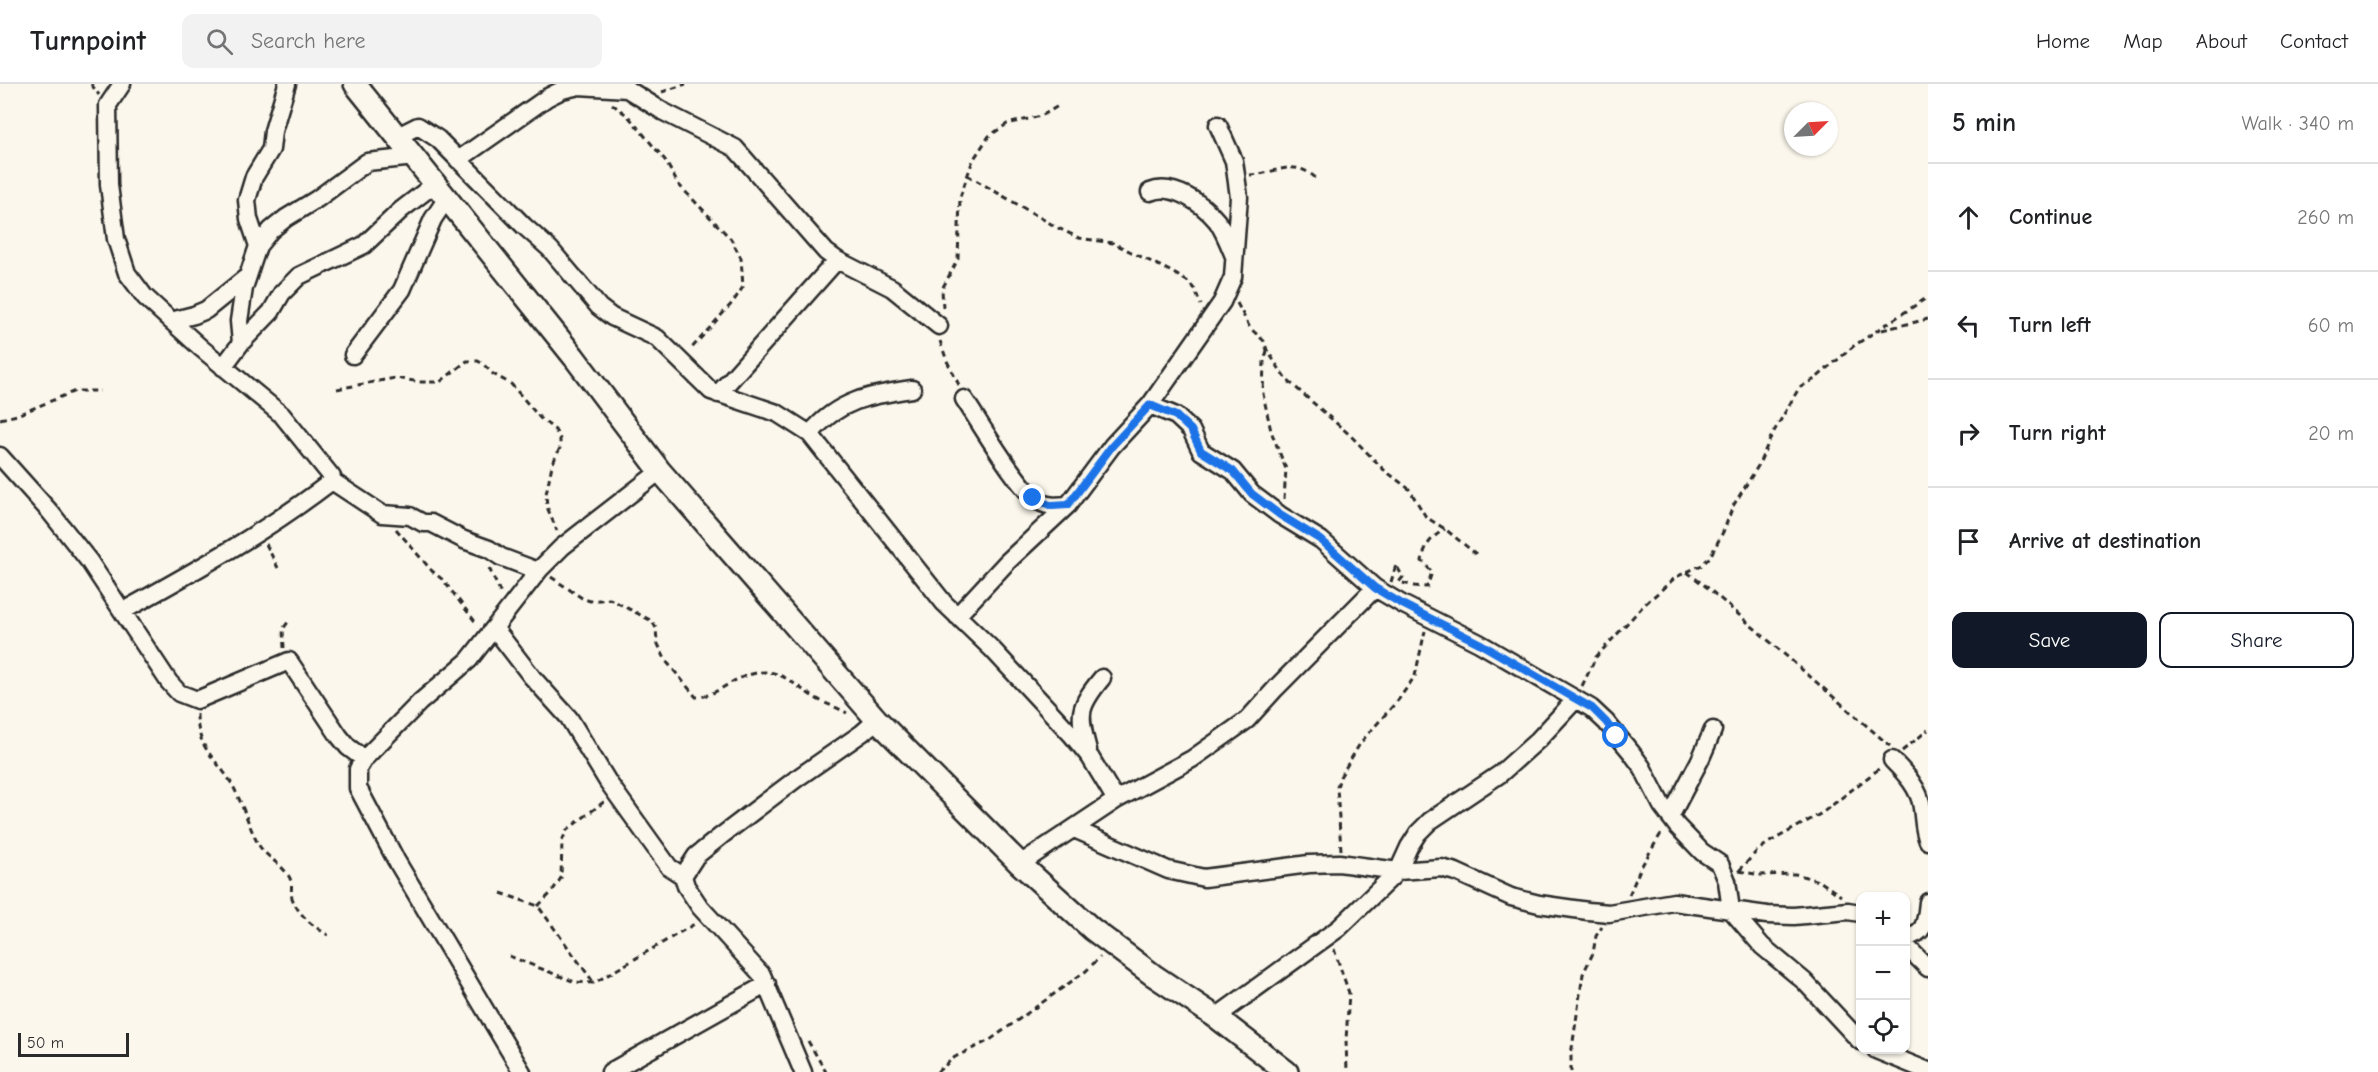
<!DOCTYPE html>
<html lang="en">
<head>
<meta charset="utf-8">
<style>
	body { margin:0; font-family:"Comic Neue",sans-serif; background:#f2f2f2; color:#202124 }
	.controls { position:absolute; right:18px; bottom:18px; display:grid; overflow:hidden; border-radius:12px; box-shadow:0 2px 4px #0004 }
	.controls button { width:54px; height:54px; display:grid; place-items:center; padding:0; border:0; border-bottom:2px solid #e0e0e0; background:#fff; color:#202124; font:30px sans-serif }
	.compass { position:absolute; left:1784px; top:18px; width:54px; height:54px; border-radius:50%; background:#fff; box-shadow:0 2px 4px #0004; rotate:66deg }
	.scale { position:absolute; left:18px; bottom:15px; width:111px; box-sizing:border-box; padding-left:6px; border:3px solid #2b2b2b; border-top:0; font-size:16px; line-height:21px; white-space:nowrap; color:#2b2b2b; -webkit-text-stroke:4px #fbf7ec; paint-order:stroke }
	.stop { position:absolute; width:18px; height:18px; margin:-14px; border:4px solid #1a73e8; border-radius:50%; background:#fff }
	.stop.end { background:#1a73e8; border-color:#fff; box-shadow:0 2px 6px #0008 }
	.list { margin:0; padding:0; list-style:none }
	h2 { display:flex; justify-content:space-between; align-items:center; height:78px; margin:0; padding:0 24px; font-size:26px }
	h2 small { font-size:20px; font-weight:400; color:#757577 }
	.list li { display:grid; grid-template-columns:39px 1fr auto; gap:18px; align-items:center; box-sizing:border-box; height:108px; padding:0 24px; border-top:2px solid #e0e0e0 }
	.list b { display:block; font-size:22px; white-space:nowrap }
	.list em { font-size:20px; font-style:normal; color:#757577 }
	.actions { display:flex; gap:12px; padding:18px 24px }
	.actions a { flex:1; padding:14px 0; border:2px solid #111827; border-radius:12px; text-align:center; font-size:21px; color:#111827 }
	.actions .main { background:#111827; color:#fff }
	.icon { flex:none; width:33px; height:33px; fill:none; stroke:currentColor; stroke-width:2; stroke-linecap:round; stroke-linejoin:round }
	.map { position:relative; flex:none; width:1928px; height:988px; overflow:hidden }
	header { display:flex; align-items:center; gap:36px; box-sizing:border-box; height:84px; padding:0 30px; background:#fff; border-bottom:2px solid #e0e0e0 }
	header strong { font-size:28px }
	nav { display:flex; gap:33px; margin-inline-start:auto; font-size:21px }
	.search { width:420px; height:54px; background:#f2f2f2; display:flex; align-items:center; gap:15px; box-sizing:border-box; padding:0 21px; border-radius:12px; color:#757577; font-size:22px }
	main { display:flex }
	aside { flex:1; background:#fff }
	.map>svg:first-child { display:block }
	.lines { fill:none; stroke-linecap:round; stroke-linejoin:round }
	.minor-casing { stroke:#2b2b2b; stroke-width:21 }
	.tertiary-casing { stroke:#2b2b2b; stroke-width:26 }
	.path { stroke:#2b2b2b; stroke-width:3; stroke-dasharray:6 4.5; stroke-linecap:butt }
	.minor { stroke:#fbf7ec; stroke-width:16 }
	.tertiary { stroke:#fbf7ec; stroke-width:21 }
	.route { stroke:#1a73e8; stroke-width:8 }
</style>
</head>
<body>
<header>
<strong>Turnpoint</strong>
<div class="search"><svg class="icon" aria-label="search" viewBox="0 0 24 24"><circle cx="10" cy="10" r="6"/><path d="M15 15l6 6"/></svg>Search here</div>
<nav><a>Home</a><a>Map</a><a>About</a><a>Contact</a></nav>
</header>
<main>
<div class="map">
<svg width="1928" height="988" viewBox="0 0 1928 988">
	<rect width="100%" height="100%" fill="#fbf7ec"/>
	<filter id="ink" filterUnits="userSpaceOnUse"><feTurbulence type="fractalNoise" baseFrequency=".0167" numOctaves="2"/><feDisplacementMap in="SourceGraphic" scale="12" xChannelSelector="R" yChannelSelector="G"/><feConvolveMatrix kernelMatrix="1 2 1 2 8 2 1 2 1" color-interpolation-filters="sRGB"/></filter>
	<g filter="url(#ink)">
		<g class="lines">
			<defs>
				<path id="minor" d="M122,0L108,21L109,101L116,155L127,189L145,213L201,264L282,331L332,393V397C267,447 195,487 123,527
					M398,52L418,42L438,55L524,142L550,165L599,223L612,233L657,254L711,307L777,329L810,350L944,519L993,566L1071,650L1090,673L1116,716
					M458,76L548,13L562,6L579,2L627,5L664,28L735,64L826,168L837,176L892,204L939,242
					M1150,108C1173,98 1203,120 1217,137C1224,147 1229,160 1234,172
					M258,162L249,135L247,116L254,93L271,65L273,47L287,0
					M171,237L194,231L206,226L248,192
					M241,259L239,237L244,204L258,162L271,146L286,134L317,115L367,78L415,73
					M353,271L402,206L433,135L447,114
					M223,283L241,259L271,228L282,209L299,192L364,161L401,126L436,99
					M718,310L837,176
					M964,315C979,337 1020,408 1040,418C1049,423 1058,422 1068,421
					M1150,321L1176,332L1191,346L1201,367L1233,387L1252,410L1280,431L1321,456L1375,504L1402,520L1479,559L1591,624L1606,638L1631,668L1642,683L1662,722L1677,742L1702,768L1720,780L1727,797L1731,826L1762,862L1804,897L1860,957
					M810,350C838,316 870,311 912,305
					M0,372L51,429L89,477L169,598L179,609L197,616L289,577L339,652L348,663L364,675
					M332,397L382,430L410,432L423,439H431L464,456L489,465L501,473L538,487
					M957,532L1007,478L1068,421L1112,362L1150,321L1222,218L1233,193L1239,113L1234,77L1218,41
					M495,545L532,593L569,634L608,698L669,783L683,792
					M1088,666C1078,630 1078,623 1102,594
					M1892,676C1905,689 1920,705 1922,724C1924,736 1923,745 1928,757
					M1670,733L1700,676L1713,646
					M1074,745L1168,786L1204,794L1309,780L1339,779L1398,787L1441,784L1456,788L1511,813L1539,820L1588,827L1609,829L1674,818L1767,831L1794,832L1848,827L1860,829
					M1020,780L1116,716L1192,675L1247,636L1276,604L1375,504
					M1906,853C1926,850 1926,836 1928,818
					M1906,862L1928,884
					M1216,933L1339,844L1398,787L1409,763L1418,749L1430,737L1500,690L1538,656L1576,615
					M1876,966L1928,987
					M522,988L396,776L358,704V685L364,675L420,618L469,576L540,485L562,463L660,387
					M610,988L767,900
					M803,988L762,891L700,823L686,802L683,792L696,772L721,752L796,695L862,649L877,636"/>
				<path id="tertiary" d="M355,0L574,273L660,387L877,636L1020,780L1092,845L1153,891L1216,933L1287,988"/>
			</defs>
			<use href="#minor" class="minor-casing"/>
			<use href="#tertiary" class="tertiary-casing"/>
			<path class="path" d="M91,0L99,11
				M662,8L686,0
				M612,20L628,32L665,76L678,100L731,155L741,174L743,203L733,218L690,266
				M967,91L1058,144L1079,154L1113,159L1170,187L1187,197L1195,206L1201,221
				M1250,91C1279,89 1294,73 1318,96
				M1237,219L1250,244L1264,257L1267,266L1286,295L1351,352L1383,385L1409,405L1426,433L1445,445L1476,470
				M943,224L942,205L958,175L960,113L973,76L989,52L1007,40L1041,32L1060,21
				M1882,246L1928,235
				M940,257L947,277L960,303
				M1267,267L1264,277L1263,310L1271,347L1286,385L1284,415
				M337,305L395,294L421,298H440L467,277H478L483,280L493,290L511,300L540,334L555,346L560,355V364L552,381L546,410L547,423L557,447
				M0,335L17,331L75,307H100
				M396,445L432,487L443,496L477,540
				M266,460L278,484
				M489,484L501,510
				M1687,488L1708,504L1890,662
				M551,493L582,514L590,517L610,515L652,537L656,544L657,558L666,577L696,613C710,614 725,601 738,595C773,580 781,591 809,610C820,618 834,622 847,629
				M1391,498L1396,481L1403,493L1399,498L1414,502L1427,503L1432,488L1422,477C1425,460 1431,454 1445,445
				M284,564L283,545L288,538
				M1582,602L1596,573L1644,521L1676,493L1702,481L1710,473L1724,446L1733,422L1758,382L1772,351L1799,304L1815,295L1855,261L1928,213
				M197,630C197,668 219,675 234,704C243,722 249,742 258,760C266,773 280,779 288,791C294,799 290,806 292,814C299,832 313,842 328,851
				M1902,667L1928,646
				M1341,766L1337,703L1340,693L1361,658L1399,615L1415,592L1425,547
				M1739,787L1756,768L1768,759L1822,729L1880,684
				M1739,787L1760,791L1795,790L1806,793L1821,798L1841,812
				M501,809L538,822L594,899
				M1629,811L1641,783L1662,748
				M538,822L551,809L561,794L562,757L567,746L605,717
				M1334,865L1349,909L1346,956L1347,988
				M509,872L575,898L594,899L696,839
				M808,957L826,988
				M937,988L955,973L990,956L1086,887L1100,873
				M1571,988V971L1583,890L1593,869L1596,852L1602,843"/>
			<use href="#minor" class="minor"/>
			<use href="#tertiary" class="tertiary"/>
		</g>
	</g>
	<g class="lines" filter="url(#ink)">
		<path class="route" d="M1033,414L1052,422L1068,421L1112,362L1150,321L1176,332L1191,346L1201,367L1233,387L1252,410L1280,431L1321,456L1375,504L1402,520L1479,559L1576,615L1592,624L1606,638L1616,652"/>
	</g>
</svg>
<div class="controls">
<button>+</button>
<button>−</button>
<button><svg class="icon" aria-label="locate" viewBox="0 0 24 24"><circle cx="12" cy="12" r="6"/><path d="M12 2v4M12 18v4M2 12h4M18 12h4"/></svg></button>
</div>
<svg class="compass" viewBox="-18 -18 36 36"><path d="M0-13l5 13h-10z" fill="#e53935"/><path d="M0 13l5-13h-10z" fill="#757577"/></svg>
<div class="scale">50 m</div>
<div class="stop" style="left:1616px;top:652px"></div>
<div class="stop end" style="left:1033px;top:414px"></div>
</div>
<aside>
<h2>5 min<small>Walk · 340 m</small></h2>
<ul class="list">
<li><svg class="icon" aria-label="ahead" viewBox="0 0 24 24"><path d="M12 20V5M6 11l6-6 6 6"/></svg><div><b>Continue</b></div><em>260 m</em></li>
<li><svg class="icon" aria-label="left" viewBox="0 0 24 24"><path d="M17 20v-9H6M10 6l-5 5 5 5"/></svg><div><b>Turn left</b></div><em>60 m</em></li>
<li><svg class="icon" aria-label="right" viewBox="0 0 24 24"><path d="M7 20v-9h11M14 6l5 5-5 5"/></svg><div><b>Turn right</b></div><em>20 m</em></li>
<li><svg class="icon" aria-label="arrive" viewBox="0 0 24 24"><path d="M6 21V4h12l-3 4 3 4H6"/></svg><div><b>Arrive at destination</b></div></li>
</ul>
<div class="actions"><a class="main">Save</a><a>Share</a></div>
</aside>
</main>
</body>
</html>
